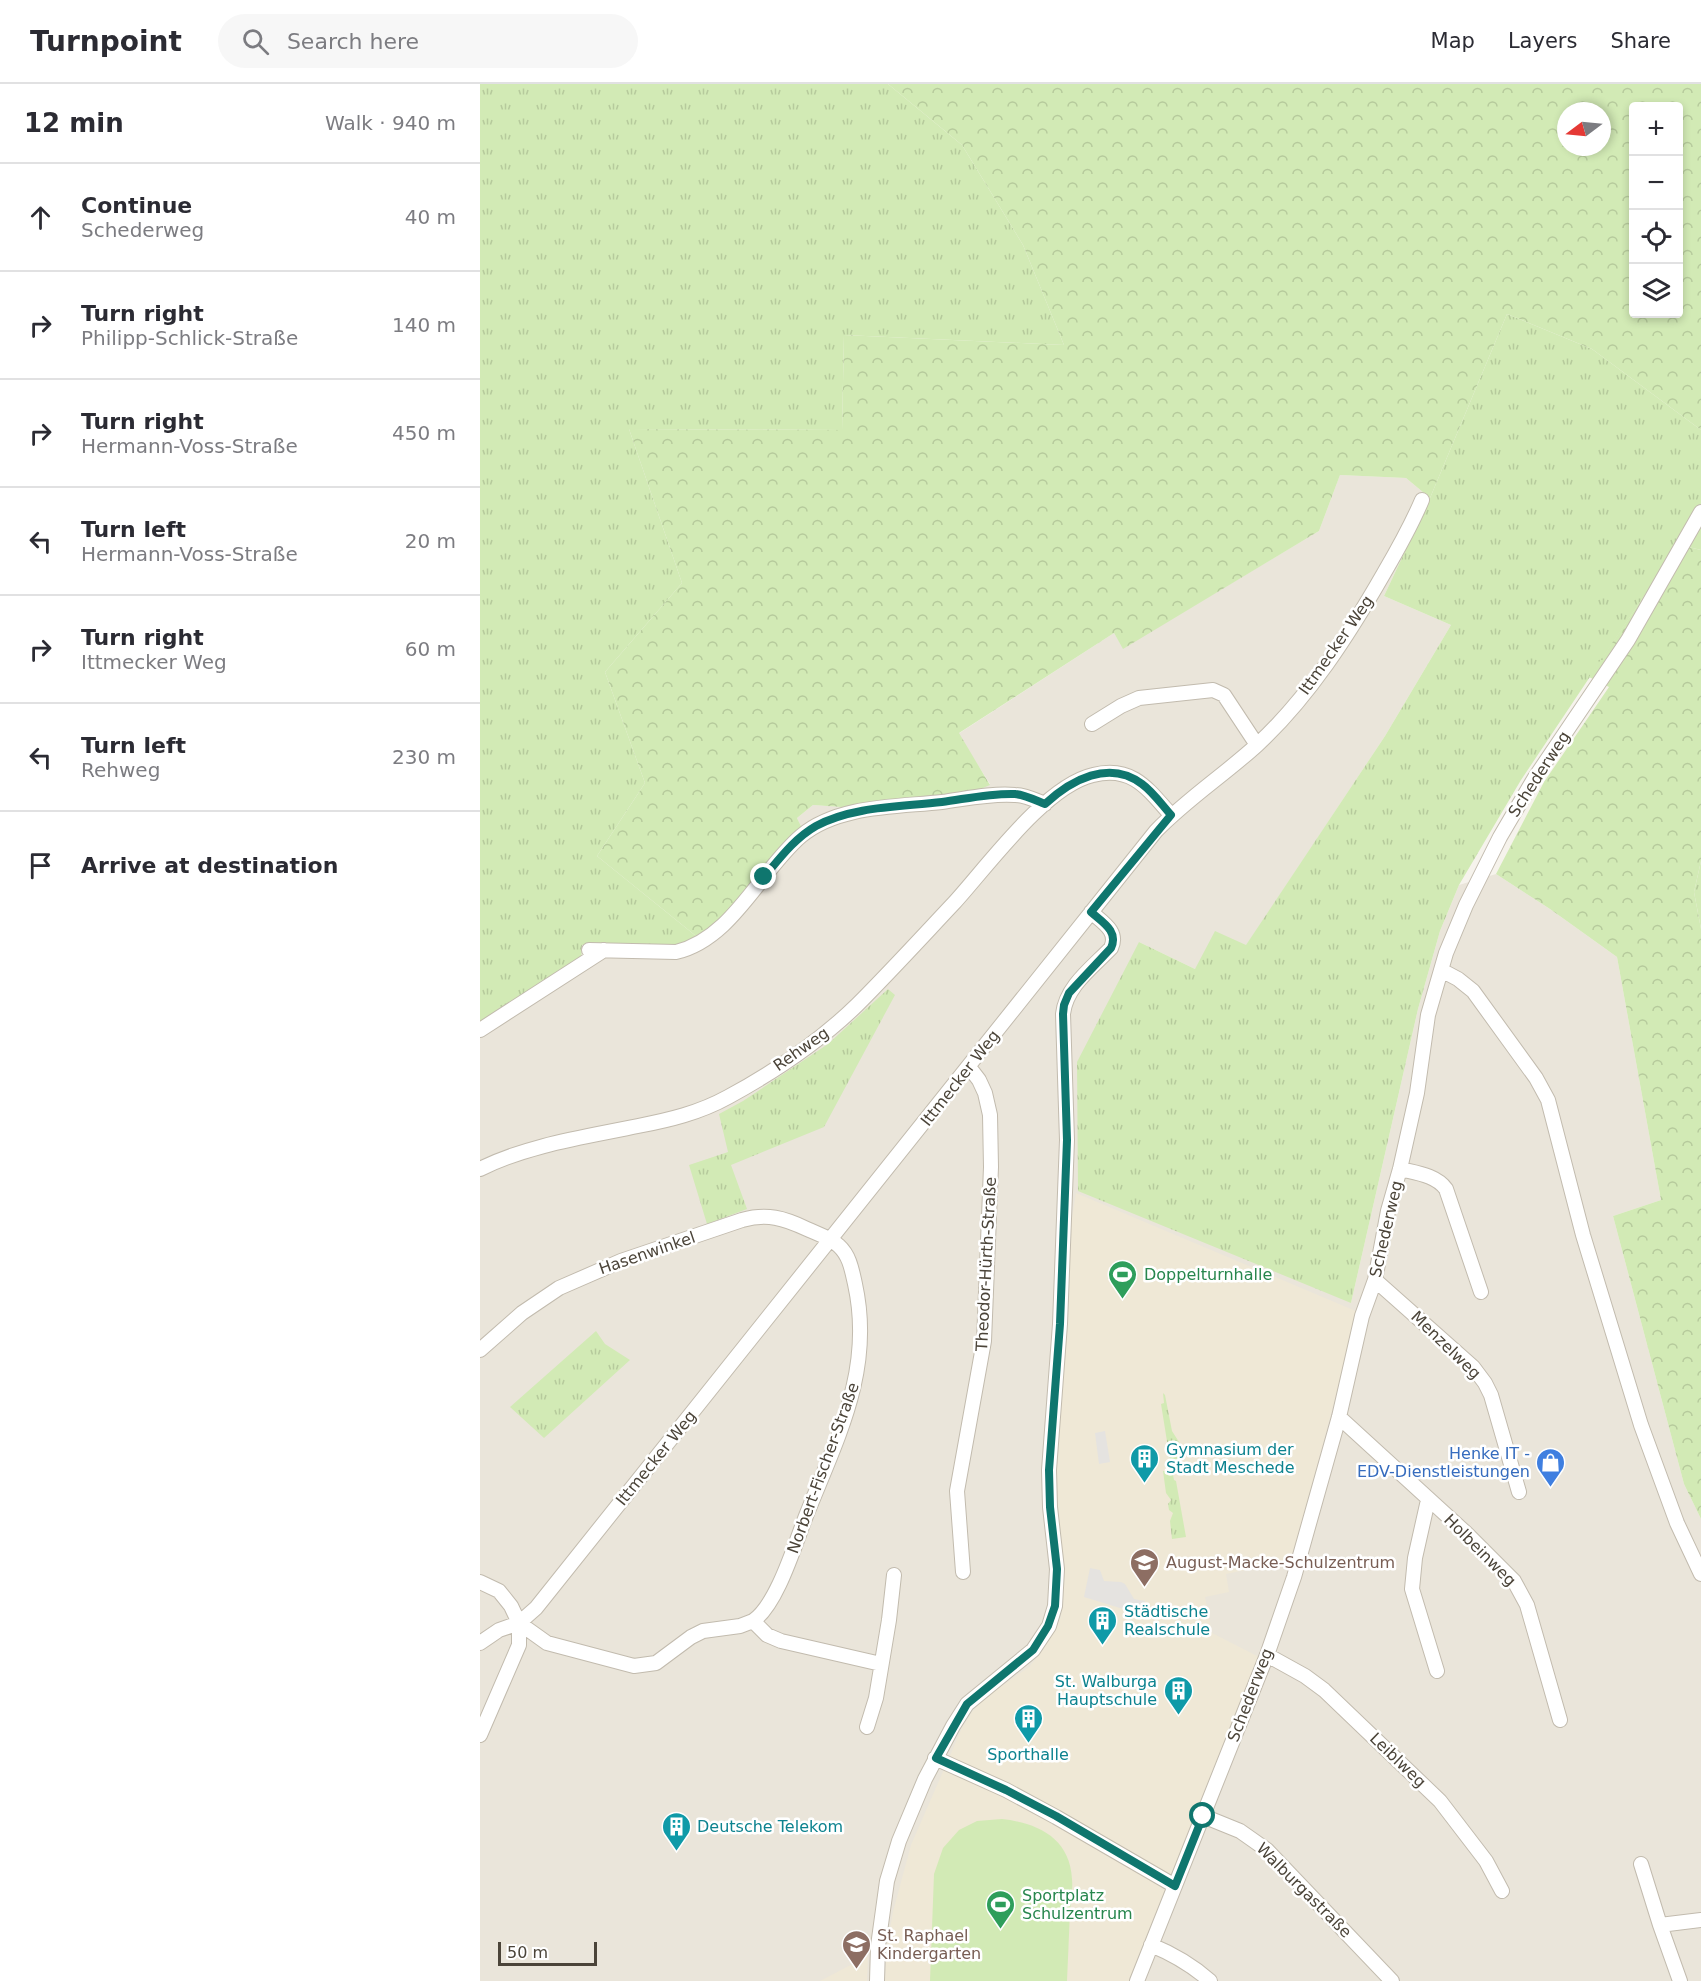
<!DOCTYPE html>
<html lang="en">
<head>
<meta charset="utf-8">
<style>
	body { margin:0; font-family:"DejaVu Sans",sans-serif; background:#f7f7f7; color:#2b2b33 }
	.controls { position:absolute; right:18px; top:18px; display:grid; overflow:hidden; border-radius:6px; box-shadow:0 3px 9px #0003 }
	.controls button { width:54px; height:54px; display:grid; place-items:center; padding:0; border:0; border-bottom:2px solid #e1e1e2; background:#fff; color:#2b2b33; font:30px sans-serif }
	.compass { position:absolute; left:1077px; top:18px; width:54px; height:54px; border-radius:50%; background:#fff; box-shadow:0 3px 9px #0003; rotate:254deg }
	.scale { position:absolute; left:18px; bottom:15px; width:99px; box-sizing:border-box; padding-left:6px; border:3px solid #4b4439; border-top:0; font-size:16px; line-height:21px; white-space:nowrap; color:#4b4439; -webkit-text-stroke:4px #fff; paint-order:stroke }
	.stop { position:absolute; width:18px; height:18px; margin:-14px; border:4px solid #0f766e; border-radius:50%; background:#fff }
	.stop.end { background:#0f766e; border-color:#fff; box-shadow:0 2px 6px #0008 }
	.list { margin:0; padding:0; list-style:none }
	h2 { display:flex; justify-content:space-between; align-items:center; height:78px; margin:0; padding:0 24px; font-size:26px }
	h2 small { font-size:20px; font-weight:400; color:#7c7c81 }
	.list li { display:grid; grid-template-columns:39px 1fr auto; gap:18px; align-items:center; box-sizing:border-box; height:108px; padding:0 24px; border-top:2px solid #e1e1e2 }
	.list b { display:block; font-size:22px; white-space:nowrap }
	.list p { margin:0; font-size:20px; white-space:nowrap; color:#7c7c81 }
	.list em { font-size:20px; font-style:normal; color:#7c7c81 }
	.icon { flex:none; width:33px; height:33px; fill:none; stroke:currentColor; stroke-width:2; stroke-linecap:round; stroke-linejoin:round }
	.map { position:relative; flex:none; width:1221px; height:1897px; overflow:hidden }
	header { display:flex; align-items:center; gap:36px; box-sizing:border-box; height:84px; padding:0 30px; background:#fff; border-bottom:2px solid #e1e1e2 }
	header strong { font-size:28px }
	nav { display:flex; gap:33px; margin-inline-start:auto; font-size:21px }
	.search { width:420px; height:54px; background:#f7f7f7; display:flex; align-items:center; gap:15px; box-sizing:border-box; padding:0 21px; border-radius:33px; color:#7c7c81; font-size:22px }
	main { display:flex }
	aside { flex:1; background:#fff }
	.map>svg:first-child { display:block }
	.residential { fill:#eae5da }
	.education { fill:#efe8d6 }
	.grass { fill:url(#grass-tufts) }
	.forest { fill:url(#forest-crowns); fill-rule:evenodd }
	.garden { fill:#d2eab5 }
	.parking { fill:#e5e3e0 }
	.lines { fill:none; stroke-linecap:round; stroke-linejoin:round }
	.street-casing { stroke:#c2bbae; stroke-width:16 }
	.street { stroke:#fff; stroke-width:14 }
	.route { stroke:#0f766e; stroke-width:8 }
	.labels { text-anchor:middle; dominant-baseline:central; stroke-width:5; stroke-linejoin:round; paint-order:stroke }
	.street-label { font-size:16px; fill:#4b4439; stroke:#fff }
	.leisure-label { font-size:16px; fill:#27864d; stroke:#fff; text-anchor:start }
	.culture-label { font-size:16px; fill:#0d838f; stroke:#fff; text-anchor:start }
	.shop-label { font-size:16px; fill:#366cbe; stroke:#fff; text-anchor:end }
	.education-label { font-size:16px; fill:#785e54; stroke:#fff; text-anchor:start }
</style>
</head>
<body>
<header>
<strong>Turnpoint</strong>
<div class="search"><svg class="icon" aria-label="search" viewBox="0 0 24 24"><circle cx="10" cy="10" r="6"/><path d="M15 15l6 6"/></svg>Search here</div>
<nav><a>Map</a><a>Layers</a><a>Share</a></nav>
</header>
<main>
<aside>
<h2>12 min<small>Walk · 940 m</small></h2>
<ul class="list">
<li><svg class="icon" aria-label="ahead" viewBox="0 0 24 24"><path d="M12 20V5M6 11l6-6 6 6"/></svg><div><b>Continue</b><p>Schederweg</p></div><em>40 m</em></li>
<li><svg class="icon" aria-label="right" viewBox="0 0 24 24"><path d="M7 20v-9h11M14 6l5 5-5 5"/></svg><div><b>Turn right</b><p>Philipp-Schlick-Straße</p></div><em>140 m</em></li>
<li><svg class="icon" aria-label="right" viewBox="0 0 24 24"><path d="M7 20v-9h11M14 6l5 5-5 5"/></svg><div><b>Turn right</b><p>Hermann-Voss-Straße</p></div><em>450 m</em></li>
<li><svg class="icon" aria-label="left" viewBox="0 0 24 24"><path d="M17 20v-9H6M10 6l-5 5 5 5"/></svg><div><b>Turn left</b><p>Hermann-Voss-Straße</p></div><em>20 m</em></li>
<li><svg class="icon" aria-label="right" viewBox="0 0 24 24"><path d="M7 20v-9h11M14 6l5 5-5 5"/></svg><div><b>Turn right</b><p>Ittmecker Weg</p></div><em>60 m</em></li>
<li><svg class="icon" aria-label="left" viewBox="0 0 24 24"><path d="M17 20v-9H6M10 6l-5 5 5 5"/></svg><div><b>Turn left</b><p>Rehweg</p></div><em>230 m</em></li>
<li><svg class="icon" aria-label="arrive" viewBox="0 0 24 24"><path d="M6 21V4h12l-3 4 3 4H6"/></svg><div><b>Arrive at destination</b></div></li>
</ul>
</aside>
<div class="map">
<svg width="1221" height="1897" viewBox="0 0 1221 1897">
	<defs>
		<pattern id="grass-tufts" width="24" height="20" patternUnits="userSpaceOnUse" patternTransform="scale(1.5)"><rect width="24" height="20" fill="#d2eab5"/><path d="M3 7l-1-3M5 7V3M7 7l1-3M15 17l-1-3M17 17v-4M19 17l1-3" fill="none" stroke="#b6ca9c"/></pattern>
		<pattern id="forest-crowns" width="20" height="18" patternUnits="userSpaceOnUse" patternTransform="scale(1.5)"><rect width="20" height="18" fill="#d2eab5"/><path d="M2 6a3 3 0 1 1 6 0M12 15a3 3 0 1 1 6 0" fill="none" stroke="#b6ca9c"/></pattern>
	</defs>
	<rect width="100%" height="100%" fill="#f6f3ec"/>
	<path class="residential" d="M860,391L926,394L950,414L904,512L971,541L905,652L766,862L715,885L659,858L871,1219L938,925L960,847L979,801L1016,790L1070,825L1137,873L1181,1116L1133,1132L1204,1400L1221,1435V1897H0V941L101,861L200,860L230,843L257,819L295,769L322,744L317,734L333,721L361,723L510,700L478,650L634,549L643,564L839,447Z"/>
	<path class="education" d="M596,1109L878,1228L812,1476L746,1490L749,1508L725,1513L732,1549L779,1573L719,1720L689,1800L649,1897H405L407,1861L413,1828L431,1761L482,1644L492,1628L503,1615L549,1583L563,1566L581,1533L584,1498L574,1393L584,1278L591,1141Z
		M388,1872L387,1897H340Z"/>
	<path class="grass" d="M0,0H408L482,61L543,161L584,261L364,251L362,346L149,345L202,499L125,588L165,699L117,772L216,852L200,860L102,861L101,877L0,941Z
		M1027,230L1112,265L1221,346V466L1196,460L1176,494L1041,696L979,801L960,847L938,925L871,1219L598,1107L597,978L659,858L715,885L735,847L766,861L905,652L971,541L904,512L950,414Z
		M1221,777V845L1214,808Z
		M408,905L415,911L344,1043L251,1081L267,1125L227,1140L209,1081L248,1068L239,1030L263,1017L348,960Z
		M116,1247L125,1260L150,1276L64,1354L30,1323Z
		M683,1309L685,1311L692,1347L699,1358L704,1374L690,1376L681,1320L684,1319Z
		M692,1386L694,1396L696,1397L706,1453L692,1455L690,1437L693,1429L689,1426L688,1420L691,1416L686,1409L683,1387Z"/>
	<path class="forest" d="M408,0H1221V346L1112,265L1027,230L950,414L926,394L860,391L839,447L643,565L634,549L479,649L510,701L474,716L361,723L333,721L317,734L322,744L295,769L257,819L230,843L216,852L117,772L165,699L125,588L202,499L149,345L362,346L364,251L584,261L543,161L482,61ZM1154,22H1198V230H1154ZM1086,27H1122V63H1086Z
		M1196,460L1221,466V777L1214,808L1221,845V1435L1204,1400L1133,1132L1181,1116L1137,873L1070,825L1016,790L1064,698L1129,603L1109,593L1176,494Z"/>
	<path class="garden" d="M522,1735C558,1739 590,1754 592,1795C593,1805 591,1817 590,1827C589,1851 588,1874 587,1897H450L454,1790L463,1764L479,1746L497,1737Z"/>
	<path class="parking" d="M625,1347L630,1378L619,1380L615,1349Z
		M610,1484L620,1486L624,1497L641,1498L645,1500L654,1515L665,1517L663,1531L604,1513Z"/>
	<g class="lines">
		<defs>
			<path id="street" d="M612,640L641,622L659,614L733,606L744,611L777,661
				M109,866L196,868C252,855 280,787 321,752C358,721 417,723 462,718C485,715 511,709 535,711C545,711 555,716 565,720
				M961,886L978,895L993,907L1056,994L1068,1016L1103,1151L1161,1341L1197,1439L1221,1490
				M0,946L124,866
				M0,1085C48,1061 105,1053 158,1042C189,1036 219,1029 248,1013C294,988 339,958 377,921C410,888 442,853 474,819C507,783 565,702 613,691C652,681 668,705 691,731
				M920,1085C936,1089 956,1091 966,1105L1001,1208
				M895,1196L993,1283L1005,1299L1011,1311L1039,1408
				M0,1266L42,1229L79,1204L141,1177L262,1136C287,1129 304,1134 327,1145C338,1150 351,1154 359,1162C370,1172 372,1187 375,1200C394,1286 357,1354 326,1432C315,1460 297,1521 273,1537
				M859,1333L986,1449L1034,1497L1047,1521L1080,1636
				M948,1416L935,1474L932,1505L957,1587
				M483,1488L477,1407L504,1257L511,1083L510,1031L505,1009L499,996L489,983
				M0,1498L19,1507L31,1522L39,1539V1561L0,1651
				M39,1539L67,1559L154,1582L176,1579L211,1553L223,1547L260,1542L273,1537L287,1551L301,1557L401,1580
				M0,1559L19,1546L39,1539L56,1524L676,747C707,715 744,691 777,661C829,613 869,550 904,489C918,465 931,442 942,416
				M787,1571L825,1592L844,1606L960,1717L1006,1777L1022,1807
				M387,1643L396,1614L409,1536L414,1491
				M455,1674L526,1706L576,1733L695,1802
				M723,1732L760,1747L787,1766L912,1897
				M1161,1780L1180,1841L1200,1897
				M1180,1841L1221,1836
				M671,1861C693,1870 712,1881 730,1897
				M397,1897L398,1862L407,1797L419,1757L445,1695L473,1642L487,1620L553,1566L569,1542L575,1522L577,1485L570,1423L569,1386L580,1240L587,1056L583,930C586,902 613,883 631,864C639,847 622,838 611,828
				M657,1897L787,1571L814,1493L859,1333L882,1232L895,1196L908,1127L920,1085L937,1009L948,931L966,869L986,821L1020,753L1054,695L1148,556L1221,428"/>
		</defs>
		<use href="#street" class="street-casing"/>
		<use href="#street" class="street"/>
	</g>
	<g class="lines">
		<path class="route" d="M284,793C300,774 315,754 336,742C373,722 421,723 462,718C485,715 511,709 535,710C545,711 555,716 565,720C591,696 629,675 662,700C673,708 682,721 691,731L611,828C622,838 639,847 631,864L589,909L584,921L583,930L587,1056L580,1240L569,1386L570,1423L577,1485L575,1522L568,1542L553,1566L487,1620L456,1674L526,1706L576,1732L695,1802L723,1732"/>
	</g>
	<defs>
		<symbol id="stadium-pin" viewBox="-11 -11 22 30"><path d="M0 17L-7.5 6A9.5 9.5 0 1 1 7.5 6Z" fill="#2e9e5b" stroke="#fff"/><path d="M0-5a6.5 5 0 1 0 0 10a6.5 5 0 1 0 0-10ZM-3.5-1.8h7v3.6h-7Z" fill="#fff"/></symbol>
		<symbol id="building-pin" viewBox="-11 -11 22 30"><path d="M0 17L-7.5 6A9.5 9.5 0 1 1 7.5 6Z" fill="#0f9aa8" stroke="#fff"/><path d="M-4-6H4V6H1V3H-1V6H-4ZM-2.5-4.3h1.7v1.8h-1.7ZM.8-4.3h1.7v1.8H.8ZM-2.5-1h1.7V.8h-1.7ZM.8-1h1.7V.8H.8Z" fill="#fff"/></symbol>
		<symbol id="shop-pin" viewBox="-11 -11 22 30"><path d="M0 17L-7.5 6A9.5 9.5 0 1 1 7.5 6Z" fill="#3f7fe0" stroke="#fff"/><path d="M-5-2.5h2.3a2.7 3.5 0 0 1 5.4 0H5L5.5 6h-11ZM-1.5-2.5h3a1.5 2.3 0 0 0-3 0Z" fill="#fff"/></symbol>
		<symbol id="school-pin" viewBox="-11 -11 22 30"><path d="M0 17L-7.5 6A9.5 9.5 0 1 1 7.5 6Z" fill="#8d6e63" stroke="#fff"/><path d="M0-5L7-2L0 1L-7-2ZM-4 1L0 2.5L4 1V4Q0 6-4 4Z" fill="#fff"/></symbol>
	</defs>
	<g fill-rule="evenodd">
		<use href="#stadium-pin" x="626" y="1174" width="33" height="45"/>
		<use href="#building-pin" x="648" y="1358" width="33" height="45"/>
		<use href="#shop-pin" x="1054" y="1362" width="33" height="45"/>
		<use href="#school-pin" x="648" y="1462" width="33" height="45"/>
		<use href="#building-pin" x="606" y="1520" width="33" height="45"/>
		<use href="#building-pin" x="682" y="1590" width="33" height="45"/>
		<use href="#building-pin" x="532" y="1618" width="33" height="45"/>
		<use href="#building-pin" x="180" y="1726" width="33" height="45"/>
		<use href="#stadium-pin" x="504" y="1804" width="33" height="45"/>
		<use href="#school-pin" x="360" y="1844" width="33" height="45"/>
	</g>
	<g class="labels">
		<g class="street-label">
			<text transform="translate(856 561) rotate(-55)">Ittmecker Weg</text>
			<text transform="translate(1059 690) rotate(-57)">Schederweg</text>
			<text transform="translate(321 965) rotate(-35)">Rehweg</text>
			<text transform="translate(480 994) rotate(-52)">Ittmecker Weg</text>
			<text transform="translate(906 1145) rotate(-77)">Schederweg</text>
			<text transform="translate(167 1169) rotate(-19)">Hasenwinkel</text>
			<text transform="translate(506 1180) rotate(-87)">Theodor-Hürth-Straße</text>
			<text transform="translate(966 1261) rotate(44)">Menzelweg</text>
			<text transform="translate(176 1374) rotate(-51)">Ittmecker Weg</text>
			<text transform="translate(343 1384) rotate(-70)">Norbert-Fischer-Straße</text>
			<text transform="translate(1000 1466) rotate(45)">Holbeinweg</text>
			<text transform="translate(770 1611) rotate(-69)">Schederweg</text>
			<text transform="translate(918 1676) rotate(44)">Leiblweg</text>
			<text transform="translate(824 1806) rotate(45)">Walburgastraße</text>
		</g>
		<g class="leisure-label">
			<text x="664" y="1190">Doppelturnhalle</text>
			<text x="542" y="1811">Sportplatz<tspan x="542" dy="18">Schulzentrum</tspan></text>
		</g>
		<g class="culture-label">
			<text x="686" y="1365">Gymnasium der<tspan x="686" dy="18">Stadt Meschede</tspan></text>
			<text x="644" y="1527">Städtische<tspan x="644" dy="18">Realschule</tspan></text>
			<text x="677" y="1597" text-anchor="end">St. Walburga<tspan x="677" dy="18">Hauptschule</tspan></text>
			<text x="548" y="1670" text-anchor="middle">Sporthalle</text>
			<text x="217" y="1742">Deutsche Telekom</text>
		</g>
		<g class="shop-label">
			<text x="1050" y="1369">Henke IT -<tspan x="1050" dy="18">EDV-Dienstleistungen</tspan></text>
		</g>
		<g class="education-label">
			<text x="686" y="1478">August-Macke-Schulzentrum</text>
			<text x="397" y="1851">St. Raphael<tspan x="397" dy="18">Kindergarten</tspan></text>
		</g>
	</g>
</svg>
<div class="controls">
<button>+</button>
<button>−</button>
<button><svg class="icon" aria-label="locate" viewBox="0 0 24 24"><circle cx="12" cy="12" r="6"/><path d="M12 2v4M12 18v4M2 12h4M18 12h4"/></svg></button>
<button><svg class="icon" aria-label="layers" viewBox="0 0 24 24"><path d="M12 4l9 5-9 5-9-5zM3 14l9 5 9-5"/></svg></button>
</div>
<svg class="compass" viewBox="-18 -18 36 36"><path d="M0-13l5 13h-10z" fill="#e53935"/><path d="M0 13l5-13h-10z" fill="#7c7c81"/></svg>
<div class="scale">50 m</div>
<div class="stop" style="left:723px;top:1732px"></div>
<div class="stop end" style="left:284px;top:793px"></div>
</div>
</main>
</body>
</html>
